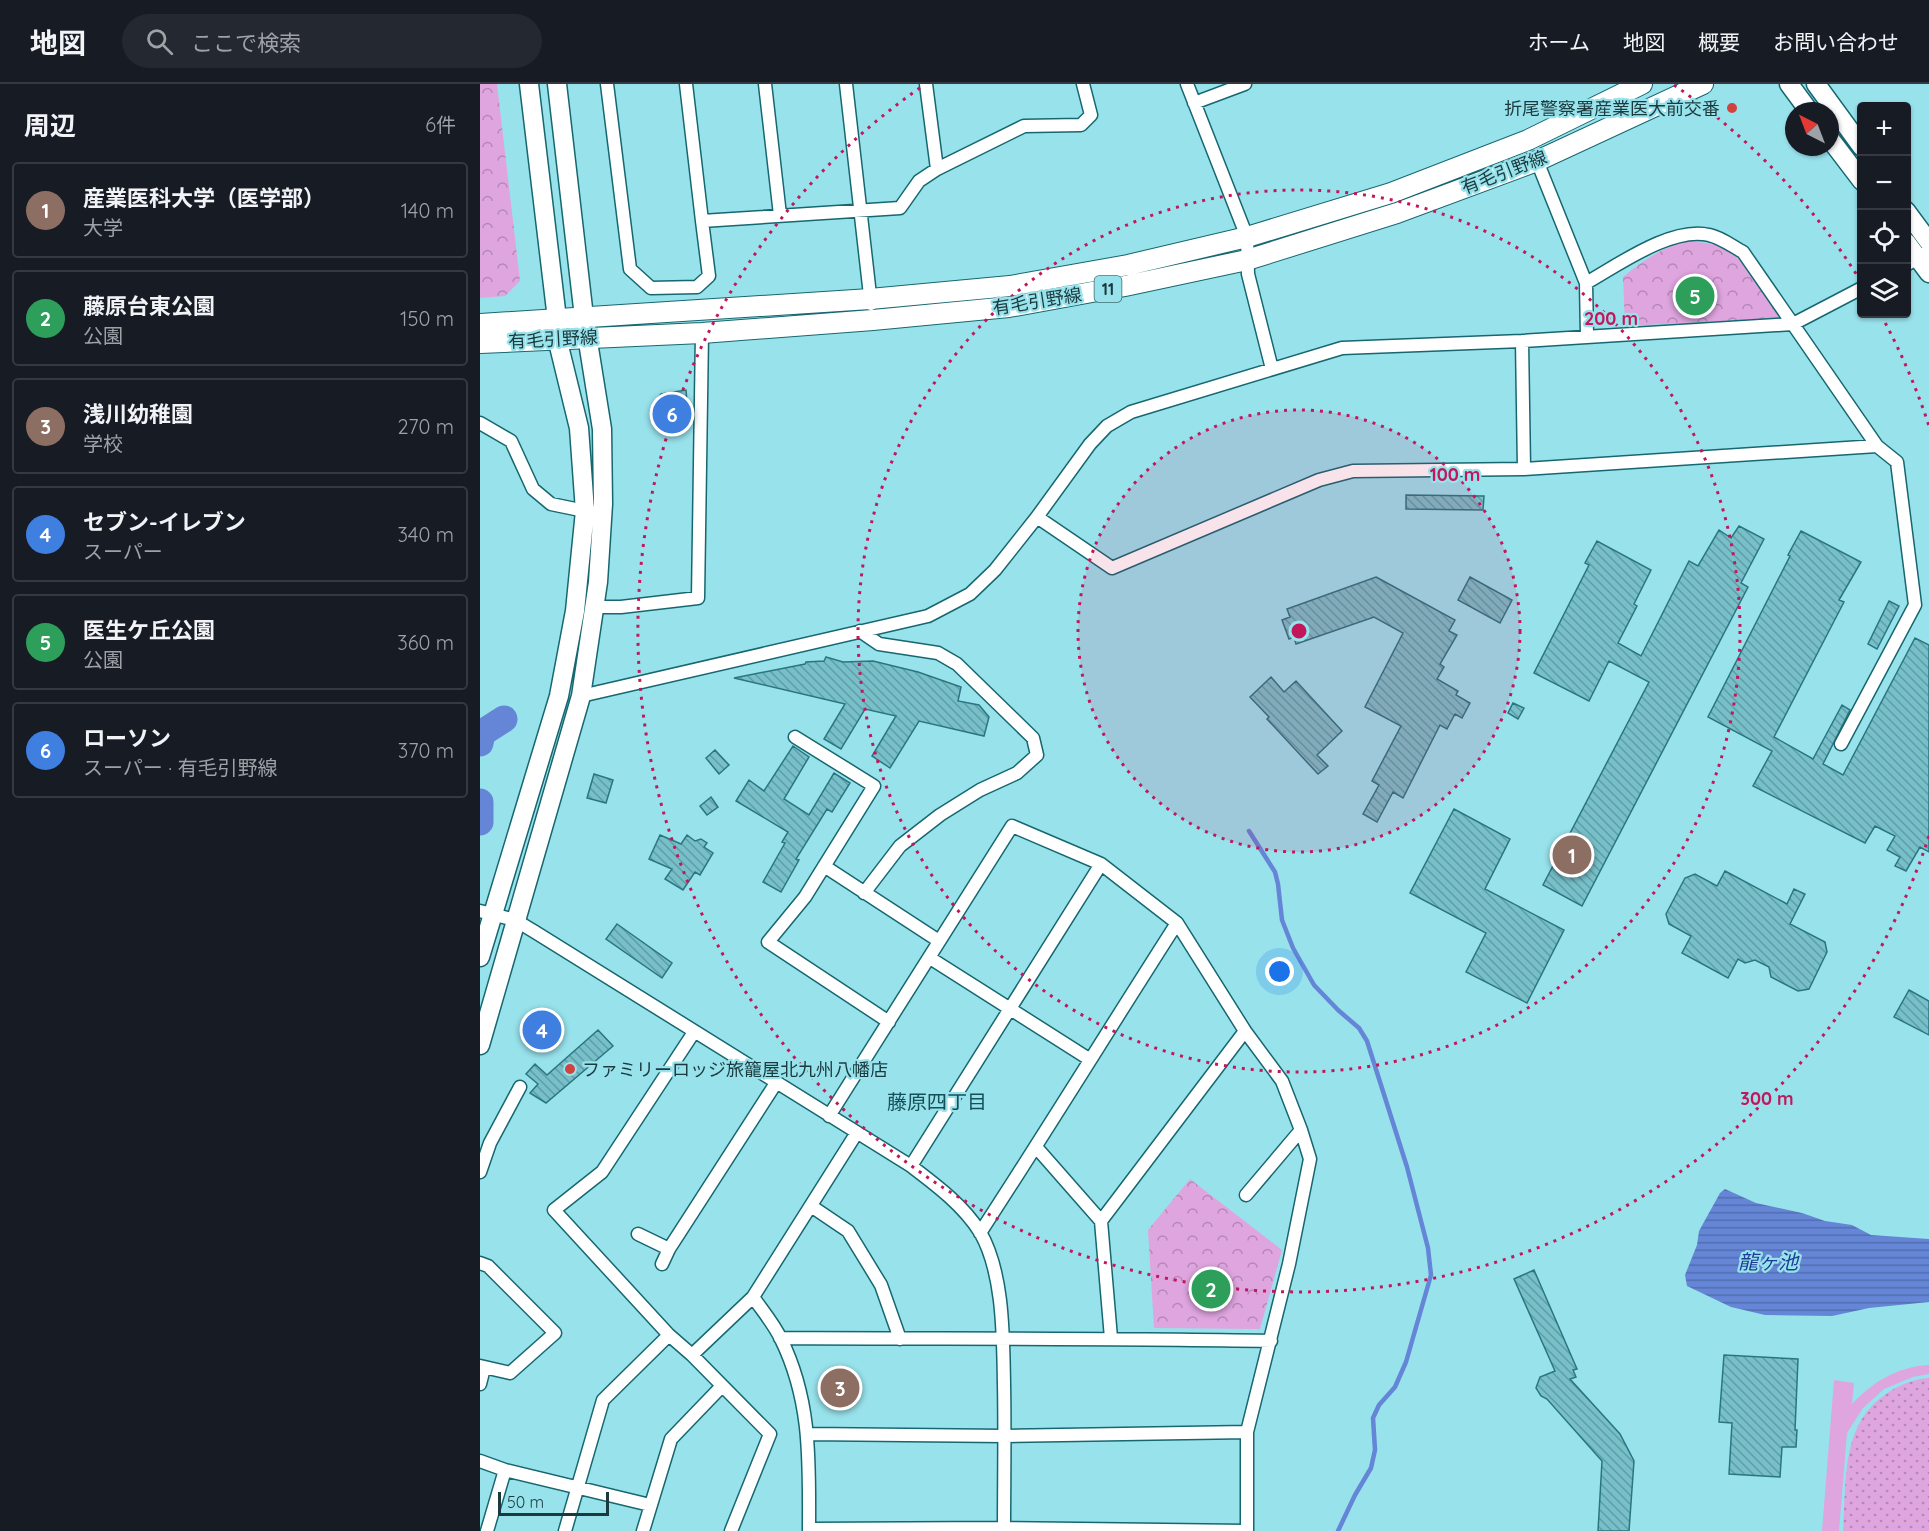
<!DOCTYPE html>
<html lang="ja">
<head>
<meta charset="utf-8">
<style>
	body { margin:0; font-family:Quicksand,"Noto Sans JP",sans-serif; background:#242831; color:#f1f3f6 }
	.controls { position:absolute; right:18px; top:18px; display:grid; overflow:hidden; border-radius:6px; box-shadow:0 2px 4px #0004 }
	.controls button { width:54px; height:54px; display:grid; place-items:center; padding:0; border:0; border-bottom:2px solid #363941; background:#171b24; color:#f1f3f6; font:30px sans-serif }
	.compass { position:absolute; left:1305px; top:18px; width:54px; height:54px; border-radius:50%; background:#171b24; box-shadow:0 2px 4px #0004; rotate:318deg }
	.scale { position:absolute; left:18px; bottom:15px; width:111px; box-sizing:border-box; padding-left:6px; border:3px solid #1b3a3e; border-top:0; font-size:16px; line-height:21px; white-space:nowrap; color:#1b3a3e; -webkit-text-stroke:4px #98e2ec; paint-order:stroke }
	.you { position:absolute; left:800px; top:888px; width:21px; height:21px; margin:-15px; border:4px solid #fff; border-radius:50%; background:#1a73e8; box-shadow:0 0 0 9px #1a73e833 }
	.badge { display:grid; place-items:center; width:39px; height:39px; border-radius:50%; background:#d1433e; color:#fff; font-size:20px; font-weight:700 }
	.pin { position:absolute; translate:-50% -50%; border:3px solid #fff; box-shadow:0 2px 6px #0006 }
	.list { margin:0; padding:0; list-style:none }
	h2 { display:flex; justify-content:space-between; align-items:center; height:78px; margin:0; padding:0 24px; font-size:26px }
	h2 small { font-size:20px; font-weight:400; color:#9ea1a6 }
	.list li { display:grid; grid-template-columns:39px 1fr auto; gap:18px; align-items:center; box-sizing:border-box; height:96px; margin:0 12px 12px; padding:0 12px; border:2px solid #363941; border-radius:6px }
	.list b { display:block; font-size:22px; white-space:nowrap }
	.list p { margin:0; font-size:20px; white-space:nowrap; color:#9ea1a6 }
	.list em { font-size:20px; font-style:normal; color:#9ea1a6 }
	.icon { flex:none; width:33px; height:33px; fill:none; stroke:currentColor; stroke-width:2; stroke-linecap:round; stroke-linejoin:round }
	.map { position:relative; flex:none; width:1449px; height:1447px; overflow:hidden }
	header { display:flex; align-items:center; gap:36px; box-sizing:border-box; height:84px; padding:0 30px; background:#171b24; border-bottom:2px solid #363941 }
	header strong { font-size:28px }
	nav { display:flex; gap:33px; margin-inline-start:auto; font-size:21px }
	.search { width:420px; height:54px; background:#242831; display:flex; align-items:center; gap:15px; box-sizing:border-box; padding:0 21px; border-radius:33px; color:#9ea1a6; font-size:22px }
	main { display:flex }
	aside { flex:1; background:#171b24 }
	.map>svg:first-child { display:block }
	.grass { fill:url(#grass-dots) }
	.park { fill:url(#park-crowns) }
	.pitch { fill:#dfa5df }
	.water { fill:url(#water-rules) }
	.lines { fill:none; stroke-linecap:round; stroke-linejoin:round }
	.stream { stroke:#6585d6; stroke-width:4.5 }
	.river { stroke:#6585d6; stroke-width:27 }
	.building { fill:url(#building-back-hatch); stroke:#2a7680; stroke-width:1.5 }
	.street-casing { stroke:#166770; stroke-width:15 }
	.secondary-casing { stroke:#166770; stroke-width:21 }
	.primary-casing { stroke:#166770; stroke-width:22 }
	.street { stroke:#fff; stroke-width:12 }
	.secondary { stroke:#fff; stroke-width:18 }
	.primary { stroke:#fff; stroke-width:20 }
	.ring { fill:none; stroke:#c2185b; stroke-width:3; stroke-dasharray:3 6 }
	.poi-dot { fill:#d1433e; stroke:#98e2ec; stroke-width:2 }
	.labels { text-anchor:middle; dominant-baseline:central; stroke-width:4.5; stroke-linejoin:round; paint-order:stroke }
	.shield { fill:#98e2ec; stroke:#406c72; stroke-width:1.5 }
	.shield-label { font-size:16px; font-weight:bold; fill:#1b3a3e }
	.poi-label { font-size:18px; fill:#1b3a3e; stroke:#98e2ec; text-anchor:end }
	.street-label { font-size:18px; fill:#1b3a3e; stroke:#98e2ec }
	.neighbourhood-label { font-size:20px; fill:#155057; stroke:#98e2ec }
	.water-label { font-size:20px; font-style:italic; fill:#1f3b98; stroke:#98e2ec }
	.centre { fill:#c2185b; stroke:#98e2ec; stroke-width:3 }
	.ring-label { font-size:18px; text-anchor:middle; font-weight:bold; fill:#c2185b; stroke:#98e2ec; stroke-width:4.5; stroke-linejoin:round; paint-order:stroke }
</style>
</head>
<body>
<header>
<strong>地図</strong>
<div class="search"><svg class="icon" aria-label="search" viewBox="0 0 24 24"><circle cx="10" cy="10" r="6"/><path d="M15 15l6 6"/></svg>ここで検索</div>
<nav><a>ホーム</a><a>地図</a><a>概要</a><a>お問い合わせ</a></nav>
</header>
<main>
<aside>
<h2>周辺<small>6件</small></h2>
<ul class="list">
<li><span class="badge" style="background:#8d6e63">1</span><div><b>産業医科大学（医学部）</b><p>大学</p></div><em>140 m</em></li>
<li><span class="badge" style="background:#2e9e5b">2</span><div><b>藤原台東公園</b><p>公園</p></div><em>150 m</em></li>
<li><span class="badge" style="background:#8d6e63">3</span><div><b>浅川幼稚園</b><p>学校</p></div><em>270 m</em></li>
<li><span class="badge" style="background:#3f7fe0">4</span><div><b>セブン-イレブン</b><p>スーパー</p></div><em>340 m</em></li>
<li><span class="badge" style="background:#2e9e5b">5</span><div><b>医生ケ丘公園</b><p>公園</p></div><em>360 m</em></li>
<li><span class="badge" style="background:#3f7fe0">6</span><div><b>ローソン</b><p>スーパー · 有毛引野線</p></div><em>370 m</em></li>
</ul>
</aside>
<div class="map">
<svg width="1449" height="1447" viewBox="0 0 1449 1447">
	<defs>
		<pattern id="grass-dots" width="8" height="8" patternUnits="userSpaceOnUse" patternTransform="scale(1.5)"><rect width="8" height="8" fill="#dfa5df"/><path d="M2 2h.1M6 6h.1" fill="none" stroke="#b487b6" stroke-width="1.8" stroke-linecap="round"/></pattern>
		<pattern id="park-crowns" width="20" height="18" patternUnits="userSpaceOnUse" patternTransform="scale(1.5)"><rect width="20" height="18" fill="#dfa5df"/><path d="M2 6a3 3 0 1 1 6 0M12 15a3 3 0 1 1 6 0" fill="none" stroke="#b487b6"/></pattern>
		<pattern id="water-rules" width="6" height="5" patternUnits="userSpaceOnUse" patternTransform="scale(1.5)"><rect width="6" height="5" fill="#6585d6"/><path d="M0 2.5h6" fill="none" stroke="#526eaf"/></pattern>
		<pattern id="building-back-hatch" width="6" height="6" patternUnits="userSpaceOnUse" patternTransform="scale(1.5)"><rect width="6" height="6" fill="#77c0c9"/><path d="M-1 5l2 2M0 0l6 6M5-1l2 2" fill="none" stroke="#619da5"/></pattern>
	</defs>
	<rect width="100%" height="100%" fill="#98e2ec"/>
	<path class="grass" d="M1449,1294V1447H1363C1367,1398 1360,1341 1406,1310C1419,1301 1433,1295 1449,1294Z"/>
	<path class="park" d="M0,0H17L40,197L25,212L0,214Z
		M1204,158C1218,158 1233,158 1246,165C1267,176 1285,210 1299,230L1298,234L1145,242L1143,193C1162,177 1180,165 1204,158Z
		M710,1095L802,1166L780,1245L674,1244L668,1146Z"/>
	<path class="pitch" d="M1449,1281V1290L1433,1293L1404,1305L1383,1324L1367,1349L1359,1447H1342L1354,1296L1374,1299L1372,1320C1394,1297 1417,1283 1449,1281Z"/>
	<path class="water" d="M1245,1105L1276,1119L1322,1129L1345,1137L1372,1141L1391,1151L1449,1155V1218L1389,1224L1352,1232L1285,1231L1251,1223L1207,1202L1205,1191L1217,1161L1219,1147L1240,1109Z"/>
	<g class="lines">
		<path class="stream" d="M769,747L795,788L798,800L802,836L813,864L834,901L858,926L879,944L887,957L927,1083L948,1164L951,1191L926,1278L915,1303L899,1321L893,1334L895,1366L891,1384L875,1411L858,1447"/>
		<path class="river" d="M0,659L2,649L24,635
			M0,718V738"/>
	</g>
	<path class="building" d="M206,306L209,342L177,343L174,319L181,310Z
		M926,411L1004,412L1003,426L926,425Z
		M1259,442L1284,455L1261,499L1268,503L1102,822L1063,801L1169,598L1129,577L1109,617L1054,589L1109,481L1105,479L1117,457L1171,486L1154,520L1157,522L1138,559L1161,572L1209,477L1218,482L1239,446L1251,454Z
		M1321,447L1381,478L1359,516L1364,518L1294,653L1333,675L1362,621L1370,626L1343,680L1363,691L1435,554L1449,561V768L1440,763L1426,787L1415,782L1420,773L1407,766L1415,752L1395,742L1385,759L1273,702L1292,667L1228,633L1310,472L1308,471Z
		M896,493L975,536L969,547L977,551L960,580L964,583L957,595L978,607L976,611L990,619L982,634L975,630L967,645L960,641L923,714L913,708L897,738L883,730L899,701L892,697L921,642L885,623L923,549L894,533L816,560L814,553L809,555L802,536L810,533L807,525Z
		M990,493L1032,516L1020,539L978,516Z
		M1409,517L1419,522L1397,565L1388,560Z
		M346,573L363,578L393,577L438,588L481,603L478,617L499,621L509,633L504,652L439,637L410,684L392,672L416,632L385,625L361,665L344,655L365,620L254,594L325,580L326,578L344,577Z
		M791,593L804,608L816,597L862,647L837,671L848,682L838,690L787,635L789,633L770,613Z
		M1033,619L1044,624L1038,635L1028,629Z
		M313,662L329,673L304,715L329,731L354,689L370,699L352,728L347,725L316,775L319,776L301,808L283,798L305,759L302,758L308,748L256,717L269,696L284,707Z
		M235,666L249,681L239,690L226,674Z
		M114,690L133,696L126,719L107,714Z
		M231,713L238,723L227,731L220,722Z
		M974,725L1030,755L1005,805L1084,846L1047,919L986,888L1006,849L930,809Z
		M180,751L201,760L207,751L215,757L221,755L227,759L224,763L233,769L220,791L215,788L203,806L185,795L192,785L169,775Z
		M1245,787L1307,820L1314,805L1325,810L1310,840L1345,858L1347,868L1329,905L1318,907L1291,893L1289,883L1275,876L1265,879L1258,875L1248,894L1202,869L1211,852L1189,840L1186,830L1205,794L1215,790L1237,802Z
		M137,840L192,879L182,894L126,855Z
		M1429,906L1449,917V951L1414,933Z
		M118,946L133,962L66,1019L50,1009L58,1000L46,990L55,980L67,991Z
		M1054,1186L1097,1285L1093,1286L1096,1293L1090,1295L1140,1350L1154,1377L1149,1447H1118L1122,1377L1067,1315L1061,1312L1056,1304L1060,1293L1075,1287L1034,1195Z
		M1244,1271L1318,1275L1315,1346H1317L1316,1363H1302L1300,1393L1249,1390L1252,1339L1239,1338Z"/>
	<g class="lines">
		<defs>
			<path id="street" d="M127,0L150,185L171,204L217,203L229,192L222,137L420,124L439,97L457,85L544,42L601,41L611,31L603,0
				M206,0L222,137
				M285,0L300,131
				M366,0L391,220
				M446,0L457,85
				M707,0L767,153L768,190L792,285
				M714,19L765,0
				M1057,77L1106,199L1107,253
				M1426,181L1449,167
				M1106,199C1138,181 1192,142 1229,151C1240,153 1252,162 1263,168L1397,362L1417,378L1435,521L1361,660
				M1042,257L1044,385
				M0,339L31,357L53,405L71,420L105,427
				M557,433L632,484L839,396L873,387L1044,385L1397,362
				M114,523H141L218,514L222,249
				M380,547L399,560L458,569L477,580L553,654L557,671L537,689L500,706L460,731L420,762L384,809
				M101,612L448,532L490,510L515,486L557,433L610,360L627,342L651,328L862,264L1042,257L1313,240L1382,204
				M315,653L394,702L325,813L288,858L409,938
				M344,782L459,857
				M0,827L35,836L55,848L431,1082C456,1101 483,1121 500,1148C524,1189 523,1254 524,1300C525,1349 524,1398 524,1447
				M450,874L609,975
				M214,948L122,1088L74,1126L189,1251L212,1271L290,1350L251,1447
				M349,1032L532,742L621,780L697,839L765,947L802,997L821,1046L830,1075L809,1180L767,1348V1447
				M556,1063L621,1137L631,1254
				M431,1082L621,780
				M0,1088L10,1059L40,1003
				M766,1111L821,1046
				M331,1122L368,1147L401,1201L420,1255
				M621,1137L765,947
				M500,1149C567,1046 631,942 697,839
				M158,1150L189,1165
				M0,1179L8,1182L75,1249L30,1289L0,1282
				M182,1180L189,1165L296,999
				M273,1213C282,1226 294,1240 301,1255C332,1318 329,1379 329,1447
				M300,1254C464,1255 628,1254 791,1257
				M212,1271L273,1213L376,1050
				M0,1300L4,1284
				M328,1350L525,1352L767,1348
				M0,1377L25,1386L170,1421
				M329,1445L524,1444L767,1447
				M7,1447L25,1386
				M85,1447L123,1316L189,1251
				M163,1447L191,1355L242,1302"/>
			<path id="secondary" d="M1309,0L1329,27
				M1336,0L1382,63
				M1350,55L1382,97
				M1426,127L1449,158
				M1426,158L1449,189
				M0,873L79,612L95,527L105,427L99,344L77,254V235L49,0
				M0,961L101,612L118,498L123,420L122,345L104,233L77,0"/>
			<path id="primary" d="M0,240L390,215L530,202L648,181L767,153L911,109L1048,56L1162,0
				M0,259L222,249L393,236L529,223L645,202L767,176L917,129L1057,77L1223,0"/>
		</defs>
		<use href="#street" class="street-casing"/>
		<use href="#secondary" class="secondary-casing"/>
		<use href="#primary" class="primary-casing"/>
		<use href="#street" class="street"/>
		<use href="#secondary" class="secondary"/>
		<use href="#primary" class="primary"/>
	</g>
	<circle cx="819" cy="547" r="221" fill="#c2185b" fill-opacity=".12"/>
	<g class="ring">
		<circle cx="819" cy="547" r="221"/>
		<circle cx="819" cy="547" r="441"/>
		<path d="M1449 752A662 662 0 1 1 444 1M1194 1A662 662 0 0 1 1380 196M1401 231A662 662 0 0 1 1449 342"/>
	</g>
	<g class="poi-dot">
		<circle cx="1252" cy="24" r="6"/>
		<circle cx="90" cy="985" r="6"/>
	</g>
	<g class="labels">
		<rect class="shield" x="614.5" y="192" width="27" height="26" rx="4.5"/>
		<g class="shield-label">
			<text x="628" y="205">11</text>
		</g>
		<g class="poi-label">
			<text x="1240" y="24">折尾警察署産業医大前交番</text>
			<text x="102" y="985" text-anchor="start">ファミリーロッジ旅籠屋北九州八幡店</text>
		</g>
		<g class="street-label">
			<text transform="translate(1024 88) rotate(-21)">有毛引野線</text>
			<text transform="translate(557 217) rotate(-9)">有毛引野線</text>
			<text transform="translate(73 255) rotate(-3)">有毛引野線</text>
		</g>
		<g class="neighbourhood-label">
			<text x="457" y="1017">藤原四丁目</text>
		</g>
		<g class="water-label">
			<text x="1288" y="1177">龍ヶ池</text>
		</g>
	</g>
	<circle cx="819" cy="547" r="9" class="centre"/>
	<g class="ring-label">
		<text x="1131" y="241">200 m</text>
		<text x="975" y="397">100 m</text>
		<text x="1287" y="1021">300 m</text>
	</g>
</svg>
<div class="controls">
<button>+</button>
<button>−</button>
<button><svg class="icon" aria-label="locate" viewBox="0 0 24 24"><circle cx="12" cy="12" r="6"/><path d="M12 2v4M12 18v4M2 12h4M18 12h4"/></svg></button>
<button><svg class="icon" aria-label="layers" viewBox="0 0 24 24"><path d="M12 4l9 5-9 5-9-5zM3 14l9 5 9-5"/></svg></button>
</div>
<svg class="compass" viewBox="-18 -18 36 36"><path d="M0-13l5 13h-10z" fill="#e53935"/><path d="M0 13l5-13h-10z" fill="#9ea1a6"/></svg>
<div class="scale">50 m</div>
<div class="you"></div>
<div class="pin badge" style="left:1092px;top:771px;background:#8d6e63">1</div>
<div class="pin badge" style="left:731px;top:1205px;background:#2e9e5b">2</div>
<div class="pin badge" style="left:360px;top:1304px;background:#8d6e63">3</div>
<div class="pin badge" style="left:62px;top:946px;background:#3f7fe0">4</div>
<div class="pin badge" style="left:1215px;top:212px;background:#2e9e5b">5</div>
<div class="pin badge" style="left:192px;top:330px;background:#3f7fe0">6</div>
</div>
</main>
</body>
</html>
